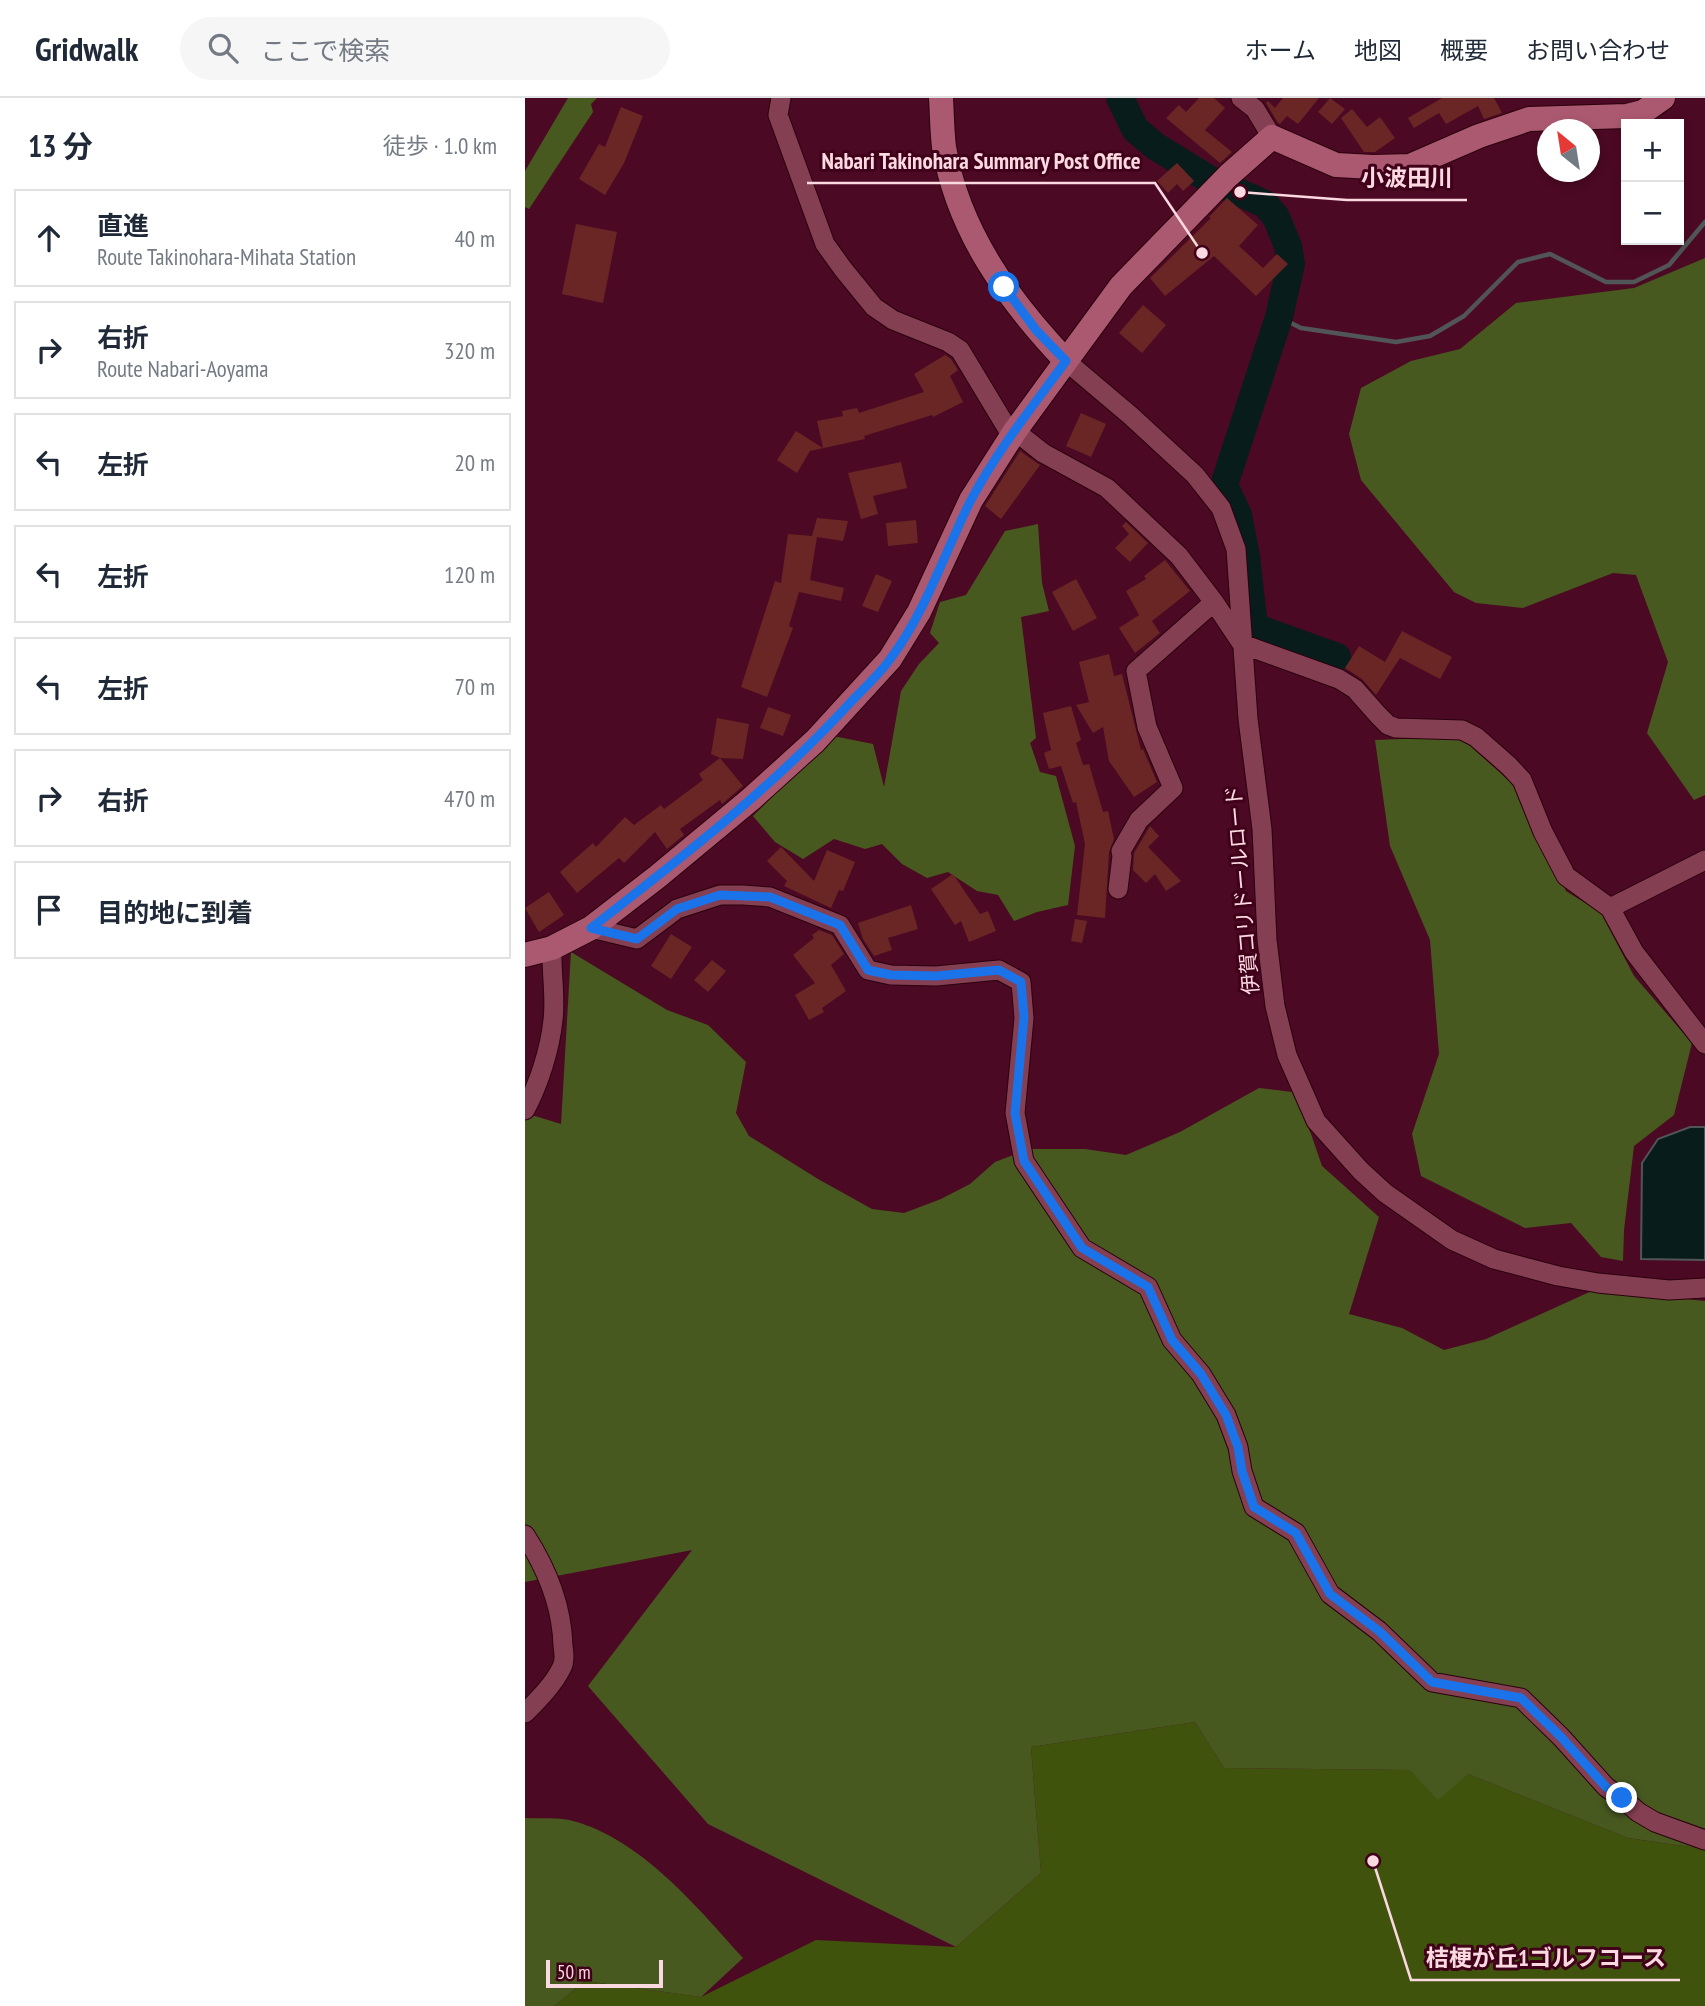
<!DOCTYPE html>
<html lang="ja">
<head>
<meta charset="utf-8">
<style>
	body { margin:0; font-family:"PT Sans Narrow","Noto Sans JP",sans-serif; background:#f6f6f7; color:#1f2937 }
	.controls { position:absolute; right:21px; top:21px; display:grid; overflow:hidden; border-radius:0px; box-shadow:0 4px 10px #0003 }
	.controls button { width:63px; height:63px; display:grid; place-items:center; padding:0; border:0; border-bottom:2px solid #e0e1e3; background:#fff; color:#1f2937; font:35px sans-serif }
	.compass { position:absolute; left:1012px; top:21px; width:63px; height:63px; border-radius:50%; background:#fff; box-shadow:0 4px 10px #0003; rotate:330deg }
	.scale { position:absolute; left:21px; bottom:18px; width:117px; box-sizing:border-box; padding-left:7px; border:4px solid #fbd9e0; border-top:0; font-size:19px; line-height:24px; white-space:nowrap; color:#fbd9e0; -webkit-text-stroke:5px #41001a; paint-order:stroke }
	.stop { position:absolute; width:21px; height:21px; margin:-16px; border:5px solid #1a73e8; border-radius:50%; background:#fff }
	.stop.end { background:#1a73e8; border-color:#fff; box-shadow:0 2px 7px #0008 }
	.list { margin:0; padding:0; list-style:none }
	h2 { display:flex; justify-content:space-between; align-items:center; height:91px; margin:0; padding:0 28px; font-size:30px }
	h2 small { font-size:23px; font-weight:400; color:#747a83 }
	.list li { display:grid; grid-template-columns:46px 1fr auto; gap:21px; align-items:center; box-sizing:border-box; height:98px; margin:0 14px 14px; padding:0 14px; border:2px solid #e0e1e3; border-radius:0px }
	.list b { display:block; font-size:26px; white-space:nowrap }
	.list p { margin:0; font-size:23px; white-space:nowrap; color:#747a83 }
	.list em { font-size:23px; font-style:normal; color:#747a83 }
	.icon { flex:none; width:38px; height:38px; fill:none; stroke:currentColor; stroke-width:2; stroke-linecap:round; stroke-linejoin:round }
	.map { position:relative; flex:none; width:1180px; height:1908px; overflow:hidden }
	header { display:flex; align-items:center; gap:42px; box-sizing:border-box; height:98px; padding:0 35px; background:#fff; border-bottom:2px solid #e0e1e3 }
	header strong { font-size:33px }
	nav { display:flex; gap:38px; margin-inline-start:auto; font-size:24px }
	.search { width:490px; height:63px; background:#f6f6f7; display:flex; align-items:center; gap:18px; box-sizing:border-box; padding:0 24px; border-radius:38px; color:#747a83; font-size:26px }
	main { display:flex }
	aside { flex:1; background:#fff }
	.map>svg:first-child { display:block }
	.green { fill:#40530d }
	.forest { fill:#485920 }
	.water { fill:#081d1b; stroke:#515556; stroke-width:2 }
	.lines { fill:none; stroke-linecap:round; stroke-linejoin:round }
	.stream { stroke:#515556; stroke-width:4.5 }
	.river { stroke:#081d1b; stroke-width:28 }
	.building { fill:#6a2625 }
	.minor-casing { stroke:#2a000d; stroke-width:21 }
	.major-casing { stroke:#2a000d; stroke-width:26 }
	.minor { stroke:#853f53; stroke-width:19 }
	.major { stroke:#ab5970; stroke-width:24 }
	.route { stroke:#1a73e8; stroke-width:9 }
	.labels { text-anchor:middle; dominant-baseline:central; stroke-width:6; stroke-linejoin:round; paint-order:stroke }
	.street-label { font-size:21px; fill:#fbd9e0; stroke:#41001a }
	.leader { fill:none; stroke:#fbd9e0; stroke-width:2.5 }
	.callout-dot { fill:#fbd9e0; stroke:#41001a; stroke-width:2.5 }
	.callout-label { font-size:23px; text-anchor:middle; font-weight:bold; fill:#fbd9e0; stroke:#41001a; stroke-width:6; stroke-linejoin:round; paint-order:stroke }
</style>
</head>
<body>
<header>
<strong>Gridwalk</strong>
<div class="search"><svg class="icon" aria-label="search" viewBox="0 0 24 24"><circle cx="10" cy="10" r="6"/><path d="M15 15l6 6"/></svg>ここで検索</div>
<nav><a>ホーム</a><a>地図</a><a>概要</a><a>お問い合わせ</a></nav>
</header>
<main>
<aside>
<h2>13 分<small>徒歩 · 1.0 km</small></h2>
<ul class="list">
<li><svg class="icon" aria-label="ahead" viewBox="0 0 24 24"><path d="M12 20V5M6 11l6-6 6 6"/></svg><div><b>直進</b><p>Route Takinohara-Mihata Station</p></div><em>40 m</em></li>
<li><svg class="icon" aria-label="right" viewBox="0 0 24 24"><path d="M7 20v-9h11M14 6l5 5-5 5"/></svg><div><b>右折</b><p>Route Nabari-Aoyama</p></div><em>320 m</em></li>
<li><svg class="icon" aria-label="left" viewBox="0 0 24 24"><path d="M17 20v-9H6M10 6l-5 5 5 5"/></svg><div><b>左折</b></div><em>20 m</em></li>
<li><svg class="icon" aria-label="left" viewBox="0 0 24 24"><path d="M17 20v-9H6M10 6l-5 5 5 5"/></svg><div><b>左折</b></div><em>120 m</em></li>
<li><svg class="icon" aria-label="left" viewBox="0 0 24 24"><path d="M17 20v-9H6M10 6l-5 5 5 5"/></svg><div><b>左折</b></div><em>70 m</em></li>
<li><svg class="icon" aria-label="right" viewBox="0 0 24 24"><path d="M7 20v-9h11M14 6l5 5-5 5"/></svg><div><b>右折</b></div><em>470 m</em></li>
<li><svg class="icon" aria-label="arrive" viewBox="0 0 24 24"><path d="M6 21V4h12l-3 4 3 4H6"/></svg><div><b>目的地に到着</b></div></li>
</ul>
</aside>
<div class="map">
<svg width="1180" height="1908" viewBox="0 0 1180 1908">
	<rect width="100%" height="100%" fill="#4c0923"/>
	<path class="green" d="M670,1624L699,1670L886,1672L943,1676L1103,1740L1180,1751V1908H29L60,1883L176,1899L291,1842L431,1849L516,1775L506,1649Z"/>
	<path class="forest" d="M43,0H72L66,6L68,14L4,111L0,109V73Z
		M1180,160V697L1169,702L1122,635L1143,564L1111,477L1088,475L998,510L951,505L929,494L836,382L824,336L836,290L886,263L935,251L991,205L1109,190Z
		M513,426L517,485L524,513L496,519L511,640L505,645L515,674L531,678L550,748L543,807L512,814L489,823L473,797L452,793L423,774L402,780L377,766L357,746L340,751L309,741L278,761L250,744L228,718L308,638L348,646L359,689L376,593L394,566L414,545L405,535L415,504L441,497L480,433Z
		M935,639L990,688L1041,793L1076,815L1109,878L1167,945L1149,1017L1109,1048L1099,1132L1098,1163L1076,1159L1046,1125L1000,1130L896,1078L887,1036L914,956L905,842L865,748L850,642Z
		M46,854L142,912L183,927L221,964L211,1015L224,1038L293,1081L347,1111L379,1115L416,1101L445,1086L470,1064L504,1051H560L601,1057L655,1034L734,990L767,994L786,1036L797,1068L854,1119L824,1216L877,1230L919,1252L961,1241L1069,1192L1180,1203V1751L1103,1740L943,1676L913,1702L885,1672L699,1670L670,1624L506,1649L516,1775L431,1849L183,1726L63,1588L167,1452L0,1484V1021L10,1018L36,1026Z
		M0,1720C15,1721 34,1719 48,1723C116,1741 173,1810 218,1860L176,1899L60,1883L29,1908H0Z"/>
	<path class="water" d="M1165,1029H1180V1162L1116,1161L1117,1065L1133,1041Z"/>
	<g class="lines">
		<path class="stream" d="M754,219L776,230L871,244L905,238L939,218L993,164L1025,156L1081,184H1109L1144,167L1180,124"/>
		<path class="river" d="M595,0L610,31L630,48L682,80L740,106L751,119L763,148L766,166L754,219L699,387L713,417L721,458L729,529L812,559"/>
	</g>
	<path class="building" d="M674,0H689L700,10L680,32L707,54L695,65L641,20L654,7L661,14Z
		M758,0H794L773,26L762,18L755,26L753,25L741,5L743,3L750,10Z
		M805,0L820,11L807,26L793,14Z
		M917,0H969L977,15L959,21L953,8L921,26L914,15L889,30L883,20Z
		M96,9L118,18L99,65L80,97L54,81L74,46L80,49Z
		M827,11L842,29L855,19L870,40L850,54H839L816,20Z
		M652,65L669,83L658,93L652,86L643,95L632,83Z
		M702,100L733,127L714,148L738,170L752,156L763,166L731,198L689,158L640,198L625,180L686,120L684,119Z
		M51,126L92,134L78,205L37,196Z
		M618,207L641,227L617,255L594,235Z
		M420,257L426,261L433,272L425,278L438,304L408,319L407,317L339,338L340,341L285,353L272,375L252,362L271,333L298,350L292,323L318,318L317,313L332,310L334,315L399,294L389,276Z
		M556,315L581,326L566,359L541,348Z
		M495,353L515,367L476,421L460,408Z
		M376,364L382,390L348,398L353,416L336,421L323,375Z
		M292,420L323,423L318,443L292,439L285,482L319,490L316,503L274,494L264,528L268,530L242,599L216,589L250,483L256,485L263,436L287,438Z
		M391,422L393,445L363,448L361,425Z
		M601,424L623,445L605,464L590,450L604,436L597,428Z
		M640,462L665,493L627,523L635,535L610,555L594,530L614,517L601,493L621,481L619,478Z
		M351,476L367,483L353,514L337,508Z
		M551,481L572,520L548,533L527,494Z
		M877,533L927,559L915,581L875,560L851,597L837,581L820,570L834,548L860,564Z
		M584,556L589,578L597,576L616,652L618,651L632,684L609,699L584,663L578,629L568,635L551,607L564,604L554,564Z
		M546,608L556,642L551,645L558,667L564,666L578,714L583,713L589,741L584,754L580,820L552,817L560,746L551,704L548,705L536,668L524,671L519,655L526,652L518,615Z
		M243,609L266,617L258,638L235,630Z
		M192,620L224,626L218,661L195,660L186,656Z
		M195,660L218,688L197,706L195,702L155,731L159,737L142,751L130,734L99,765L94,760L52,795L35,774L68,745L71,749L100,719L109,727L136,707L139,711L178,682L174,676Z
		M625,728L634,738L623,749L656,783L641,793L630,776L621,785L608,772L609,755Z
		M256,749L289,783L302,752L330,764L318,793L314,792L306,810L259,788L262,783L242,763Z
		M428,776L455,816L463,813L471,833L444,844L436,823L430,827L406,791Z
		M24,794L39,817L14,834L0,810Z
		M386,807L393,831L363,840L367,852L349,858L338,841L333,825Z
		M550,821L562,823L557,845L546,843Z
		M294,832L307,837L319,856L306,867L321,893L297,910L299,914L284,922L270,897L290,885L268,857L289,840L287,837Z
		M146,836L167,849L146,881L126,868Z
		M187,862L201,873L183,894L169,882Z"/>
	<g class="lines">
		<defs>
			<path id="minor" d="M256,0L253,17L300,146L318,171L349,209L368,222L423,244L435,252L482,330L490,333L518,355L582,390L654,458L689,504L717,546L814,581L830,591L853,617L863,627L871,630L937,632L951,639L984,668L997,682L1018,734L1041,778L1085,810L1109,854L1180,946
				M716,0L730,11L747,39
				M541,263L606,318L670,377L696,410L711,451L723,621L737,731L742,842L750,908L762,957L791,1023L836,1073L860,1095L927,1142L969,1161L1033,1178L1073,1185L1144,1192L1180,1190
				M593,791L597,758L596,753L614,722L648,690L622,629L611,573L689,504
				M1085,810L1180,762
				M66,830L112,841L152,811L195,797H218L245,799L315,827L343,872L366,877L411,878L474,872L496,884L499,920L490,1015L499,1063L557,1150L623,1189L647,1242L676,1276L701,1317L713,1349L717,1373L729,1409L771,1435L805,1496L854,1533L907,1584L996,1600L1036,1639L1081,1689L1097,1700L1113,1714L1130,1724L1180,1742
				M0,1012C14,986 25,951 28,922C31,899 26,874 27,850
				M0,1437C22,1471 37,1507 38,1548C39,1554 40,1563 37,1569C29,1586 13,1602 0,1615"/>
			<path id="major" d="M416,0C417,16 417,33 419,49C433,133 483,202 541,263
				M0,857L27,850L66,830L132,779L226,701L290,643L365,561L394,514L446,402L490,333L541,263L596,188L704,77L747,39L811,67L848,69L885,68L954,38L1004,21L1102,18L1118,14L1138,0"/>
		</defs>
		<use href="#minor" class="minor-casing"/>
		<use href="#major" class="major-casing"/>
		<use href="#minor" class="minor"/>
		<use href="#major" class="major"/>
	</g>
	<g class="lines">
		<path class="route" d="M479,189L511,232L541,263C508,308 471,354 445,404C419,456 401,513 366,560C354,577 337,592 323,607C246,691 155,761 66,830L112,841L152,811L195,797L245,799L315,827L343,872L366,877L411,878L474,872L496,884L499,919L490,1015L499,1063L557,1150L623,1189L647,1242L676,1276L701,1317L713,1349L717,1373L729,1409L771,1435L805,1496L854,1533L907,1584L996,1600L1036,1639L1081,1689L1097,1700"/>
	</g>
	<g class="labels">
		<g class="street-label">
			<text transform="translate(717 792) rotate(-95)">伊賀コリドールロード</text>
		</g>
	</g>
	<path class="leader" d="M677 155L630 85H282M715 94L822 102H942M848 1763L886 1882H1155"/>
	<g class="callout-dot">
		<circle cx="677" cy="155" r="7"/>
		<circle cx="715" cy="94" r="7"/>
		<circle cx="848" cy="1763" r="7"/>
	</g>
	<g class="callout-label">
		<text x="456" y="71">Nabari Takinohara Summary Post Office</text>
		<text x="882" y="88">小波田川</text>
		<text x="1021" y="1868">桔梗が丘1ゴルフコース</text>
	</g>
</svg>
<div class="controls">
<button>+</button>
<button>−</button>
</div>
<svg class="compass" viewBox="-18 -18 36 36"><path d="M0-13l5 13h-10z" fill="#e53935"/><path d="M0 13l5-13h-10z" fill="#747a83"/></svg>
<div class="scale">50 m</div>
<div class="stop" style="left:479px;top:189px"></div>
<div class="stop end" style="left:1097px;top:1700px"></div>
</div>
</main>
</body>
</html>
